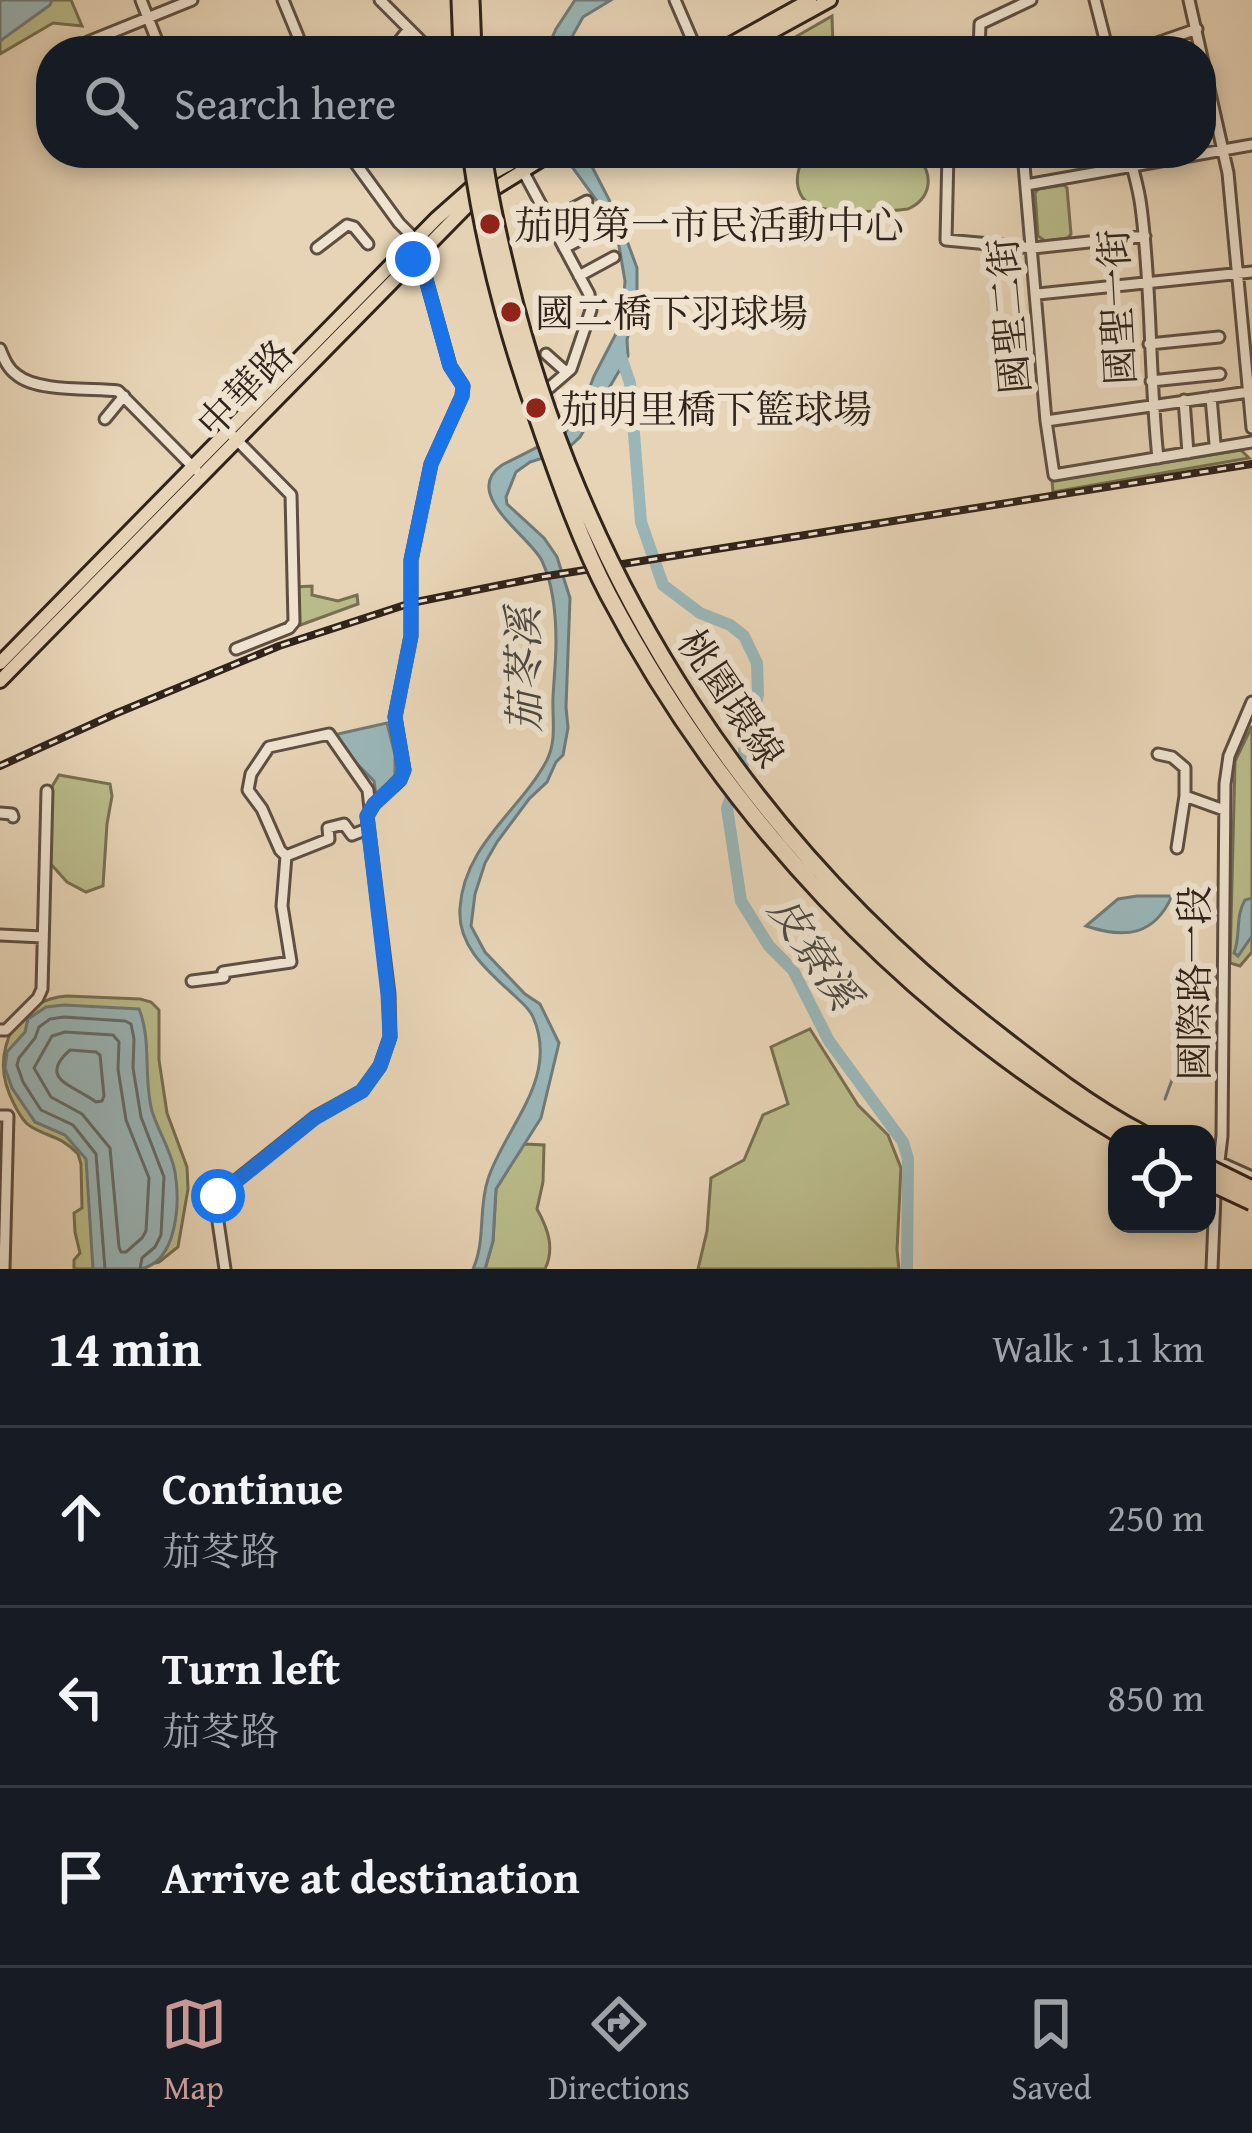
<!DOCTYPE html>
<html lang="en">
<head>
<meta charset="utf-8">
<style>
	body { margin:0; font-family:"Gentium Book Plus","Noto Serif TC",serif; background:#242831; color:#f1f3f6 }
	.controls { position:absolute; right:36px; bottom:36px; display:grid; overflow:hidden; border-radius:24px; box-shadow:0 6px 18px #0003 }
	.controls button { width:108px; height:108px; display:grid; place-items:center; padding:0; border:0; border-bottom:3px solid #363941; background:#171b24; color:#f1f3f6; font:60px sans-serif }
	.stop { position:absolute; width:36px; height:36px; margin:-27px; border:9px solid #1a73e8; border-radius:50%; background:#fff }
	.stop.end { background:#1a73e8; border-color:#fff; box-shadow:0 3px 12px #0008 }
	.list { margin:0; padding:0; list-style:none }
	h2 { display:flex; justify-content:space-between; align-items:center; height:156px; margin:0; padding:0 48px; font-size:51px }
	h2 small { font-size:39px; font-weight:400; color:#9ea1a6 }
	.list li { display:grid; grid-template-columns:78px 1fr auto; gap:36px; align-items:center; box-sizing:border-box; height:180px; padding:0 48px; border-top:3px solid #363941 }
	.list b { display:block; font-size:45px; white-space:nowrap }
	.list p { margin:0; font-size:39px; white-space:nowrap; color:#9ea1a6 }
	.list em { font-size:39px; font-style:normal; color:#9ea1a6 }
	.icon { flex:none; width:66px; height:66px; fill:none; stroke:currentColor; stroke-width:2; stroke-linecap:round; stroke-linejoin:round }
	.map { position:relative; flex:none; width:1252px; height:1269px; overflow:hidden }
	.search { position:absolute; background:#171b24; box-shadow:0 6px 18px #0003; left:36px; right:36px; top:36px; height:132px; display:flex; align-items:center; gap:30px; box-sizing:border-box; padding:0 42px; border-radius:48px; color:#9ea1a6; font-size:45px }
	.sheet { height:696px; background:#171b24 }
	nav { display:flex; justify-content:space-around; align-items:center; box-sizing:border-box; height:168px; border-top:3px solid #363941; background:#171b24; font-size:33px; color:#9ea1a6 }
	nav a { display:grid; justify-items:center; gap:6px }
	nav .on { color:#c59692 }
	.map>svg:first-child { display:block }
	.green { fill:#babb8a; stroke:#766f52; stroke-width:3 }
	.water { fill:#9ab6b8; stroke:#707b79; stroke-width:3 }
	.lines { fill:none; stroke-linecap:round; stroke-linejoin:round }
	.shore { stroke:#666c6a; stroke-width:3 }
	.stream { stroke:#707b79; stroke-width:3 }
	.river { stroke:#9ab6b8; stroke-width:12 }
	.minor-casing { stroke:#5e4f42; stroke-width:15 }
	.major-casing { stroke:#31231b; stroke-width:18 }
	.highway-casing { stroke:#31231b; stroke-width:21 }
	.minor { stroke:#efe3d0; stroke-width:9 }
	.major { stroke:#e7d4b6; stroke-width:12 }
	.highway { stroke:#e7d4b6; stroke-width:15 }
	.rail-casing { stroke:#31231b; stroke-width:8 }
	.rail { stroke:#efe3d0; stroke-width:3; stroke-dasharray:9; stroke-linecap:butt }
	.highway-bridge-casing { stroke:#31231b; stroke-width:21; stroke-linecap:butt }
	.highway-bridge { stroke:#e7d4b6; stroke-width:15 }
	.route { stroke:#1a73e8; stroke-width:15 }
	.poi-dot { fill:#8f2418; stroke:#efe3d0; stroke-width:4.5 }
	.labels { text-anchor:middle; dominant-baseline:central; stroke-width:12; stroke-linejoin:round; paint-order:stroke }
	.poi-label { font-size:39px; fill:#31231b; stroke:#efe3d0; text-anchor:start }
	.street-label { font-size:39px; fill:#31231b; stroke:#efe3d0 }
	.water-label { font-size:42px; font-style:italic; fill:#4b4842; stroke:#efe3d0 }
</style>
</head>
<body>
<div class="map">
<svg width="1252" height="1269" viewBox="0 0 1252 1269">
	<rect width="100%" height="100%" fill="#e7d4b6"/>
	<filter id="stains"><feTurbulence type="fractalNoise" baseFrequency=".00167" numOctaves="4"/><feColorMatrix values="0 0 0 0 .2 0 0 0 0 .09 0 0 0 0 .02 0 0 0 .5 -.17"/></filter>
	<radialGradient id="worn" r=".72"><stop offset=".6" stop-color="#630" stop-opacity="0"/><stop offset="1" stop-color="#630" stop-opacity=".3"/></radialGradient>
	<path class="green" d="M0,0H71L82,26L53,23L0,54Z
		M832,16L833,46L829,50L771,51Z
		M805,153H940V166H932L931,159H920C934,178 930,199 908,209C888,212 840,213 820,208C793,202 792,172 807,154Z
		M1064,185L1067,188L1071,234L1068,238L1045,241L1038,236L1035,193L1038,189Z
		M1241,450L1249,458L1053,492L1052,481Z
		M312,586V595L338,601L357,595L358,604L295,627V587Z
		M1252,726V952L1240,966L1230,963L1235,761Z
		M59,775L110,784L112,796L107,824L103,886L86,892L67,882L49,862L50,790Z
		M67,996L140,999L151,1002L159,1010V1060L167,1113L187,1167L188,1189L178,1247L159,1262L146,1265V1269H74V1260L80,1253L75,1232L74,1213L82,1208L81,1164L78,1154C60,1135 49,1138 30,1126C23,1122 18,1112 14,1104C0,1077 0,1054 13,1027C30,1008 41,998 67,996Z
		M810,1029L858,1105L888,1135L901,1168L897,1250L899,1269H698L707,1231L711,1178L744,1160L763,1115L788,1104L771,1047Z
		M524,1144L544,1145L543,1182L537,1209C548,1229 555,1248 545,1269H485L493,1241L496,1189Z"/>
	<path class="water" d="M0,0H52L50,5L0,41Z
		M575,0H611L583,17L564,51H546L556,29Z
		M562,153H585L619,219L637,268V301L627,340L628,356L580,437L565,451L530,462L516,472L506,497L507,504L544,538L557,557L570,598L566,707L568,728L563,755L556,762L547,782L529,799L497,842L485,863L475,894L471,926L485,952L525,994L540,1004L559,1043L541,1118L496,1189L493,1241L485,1269H473C486,1240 478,1209 488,1179C505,1127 560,1078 533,1017C529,1008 523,1004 516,997C489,972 457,947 460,908C464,844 521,810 547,760C557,740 552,718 553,697C554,678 556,660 556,642C556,615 554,586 542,561C531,537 460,494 502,465L565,433L583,405L594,376L622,322L625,281L619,246L605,212Z
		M387,723L395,755V775L376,795L374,781L337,744L338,734Z
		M1137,896H1172C1154,936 1125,939 1086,926L1118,899Z
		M1252,898V936L1238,956L1234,953C1241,936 1235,916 1245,900Z
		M64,1005L139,1009C152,1040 143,1077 152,1111C158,1131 171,1150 175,1172C180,1202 178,1262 140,1269C126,1269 108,1269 93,1269L86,1159L65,1135L35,1122L12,1088L5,1068L7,1052L25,1032L28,1019L46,1007Z"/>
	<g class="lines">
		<path class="shore" d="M65,1032L113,1035L119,1042L118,1069L126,1120L149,1178L146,1231L142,1238L126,1252H121L119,1247L110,1148L82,1114L51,1097L34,1068L52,1036Z
			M70,1050L96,1052L100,1055L104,1096L102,1101L96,1102C73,1085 37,1079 70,1050Z
			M105,1269L96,1154L73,1125L41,1110L23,1082L17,1065L19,1058L35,1038L39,1027L50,1019L64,1017L125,1021L131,1024L134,1039L133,1068L141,1117L164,1177L161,1235L155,1247L142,1258L140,1269"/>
		<path class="stream" d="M1165,1099L1187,1039L1217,972"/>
		<path class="river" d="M619,351L630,383L641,522L663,585L700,613L730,625L744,636L757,663L758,695L745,743L743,764L727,808L741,901L769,946L793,970L829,1041L903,1142L908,1159L907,1269"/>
		<defs>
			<path id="minor" d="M141,0L161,51
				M283,0L304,51
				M380,0L431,51
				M675,0L697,51
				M1095,0L1108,51
				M1189,0L1228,173L1252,428
				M88,42L192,0
				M391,51L409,29
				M979,51L980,24L1031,0
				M1134,51L1197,29
				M348,153L399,223L419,243
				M948,153L946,240L1033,248L1145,236
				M1023,153L1046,421L1054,475L1252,442
				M1129,153C1133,171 1139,189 1141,207C1152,290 1149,375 1158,458
				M523,171L589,294L591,310L571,369L565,371L546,354
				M1026,185L1252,145
				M549,221L587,201
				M317,248L347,225L354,227L368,244
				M564,248L602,228
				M579,276L614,257
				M1038,294L1252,272
				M1149,344L1219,337
				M0,349C4,359 8,369 17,375C37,392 91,388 118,391L196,470
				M1151,381L1220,374
				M549,388L571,369
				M1211,397L1215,444
				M1184,400L1188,453
				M105,419L124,396
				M1046,421L1249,392
				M222,425L291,495L294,622L289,628L236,649
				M1158,754L1172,757L1185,768V796L1177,848
				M1185,796L1224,810
				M0,813L12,814L13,817
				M286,856L280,850L262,809L248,790L251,774L269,747L329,734L368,790L370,809
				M0,935L43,937
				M192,981L224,977L223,972L291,962L282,906L286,856L329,839L328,828L344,824L352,835L367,829
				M0,1030H6L38,998L42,989L47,791
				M0,1116H8L4,1269
				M1219,1162L1252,1177
				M225,1269L216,1208L218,1195L315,1117L362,1091L380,1066L390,1037L389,994L367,816L374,804L400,780L404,770L395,717L411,636V560L431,464L462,396L463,386L450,366L422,265L412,259
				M1212,1269L1215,1195L1222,1136L1225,784L1229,756L1252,702"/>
			<path id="major" d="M718,51L810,0
				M737,51L830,0
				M0,663L436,219L480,180L529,153
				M0,681L468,205L552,153"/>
			<path id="highway" d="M460,0L462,51
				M471,0L473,51"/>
		</defs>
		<use href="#minor" class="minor-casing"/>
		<use href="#major" class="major-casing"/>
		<use href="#highway" class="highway-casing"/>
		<use href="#minor" class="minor"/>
		<use href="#major" class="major"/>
		<use href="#highway" class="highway"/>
		<defs>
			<path id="rail" d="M0,766L117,713L279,646L411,603L541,577L1252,464"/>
		</defs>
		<use href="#rail" class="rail-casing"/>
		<use href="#rail" class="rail"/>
		<defs>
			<path id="highway-bridge" d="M471,153C484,246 508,337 540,425C560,482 580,540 608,594C725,817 903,1005 1119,1134
				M483,153C490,204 502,254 515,305C591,592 752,841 986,1025C1036,1064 1086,1104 1143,1134
				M1207,1167L1252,1189
				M1207,1181L1252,1202"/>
		</defs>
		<use href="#highway-bridge" class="highway-bridge-casing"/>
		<use href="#highway-bridge" class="highway-bridge"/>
	</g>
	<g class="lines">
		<path class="route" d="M218,1196L315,1118L362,1091L380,1066L390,1037L388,994L367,816L374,804L400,780L404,770L395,717L411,636V560L431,464L462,396L463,386L450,366L422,265L413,259"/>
	</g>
	<g class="poi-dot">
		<circle cx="490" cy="224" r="12"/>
		<circle cx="511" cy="312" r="12"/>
		<circle cx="536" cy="408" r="12"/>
	</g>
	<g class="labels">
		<g class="poi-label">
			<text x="514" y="224">茄明第一市民活動中心</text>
			<text x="535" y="312">國二橋下羽球場</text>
			<text x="560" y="408">茄明里橋下籃球場</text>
		</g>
		<g class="street-label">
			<text transform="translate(1116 307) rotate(-93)">國聖一街</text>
			<text transform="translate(1008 316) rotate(-95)">國聖二街</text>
			<text transform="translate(244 388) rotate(-46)">中華路</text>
			<text transform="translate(732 698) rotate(56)">桃園環線</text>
			<text transform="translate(1193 983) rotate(-90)">國際路一段</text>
		</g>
		<g class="water-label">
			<text transform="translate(523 670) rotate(-91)">茄苳溪</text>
			<text transform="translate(815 952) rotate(56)">皮寮溪</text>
		</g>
	</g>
	<rect width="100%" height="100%" filter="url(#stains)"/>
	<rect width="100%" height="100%" fill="url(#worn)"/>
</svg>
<div class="controls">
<button><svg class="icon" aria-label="locate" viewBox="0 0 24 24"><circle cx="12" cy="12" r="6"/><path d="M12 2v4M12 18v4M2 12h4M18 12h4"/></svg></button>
</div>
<div class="stop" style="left:218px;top:1196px"></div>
<div class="stop end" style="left:413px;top:259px"></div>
<div class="search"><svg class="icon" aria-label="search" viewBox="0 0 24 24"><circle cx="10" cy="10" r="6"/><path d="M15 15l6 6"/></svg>Search here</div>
</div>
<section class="sheet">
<h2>14 min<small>Walk · 1.1 km</small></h2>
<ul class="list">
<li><svg class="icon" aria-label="ahead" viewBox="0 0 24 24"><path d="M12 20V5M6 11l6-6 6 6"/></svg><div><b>Continue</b><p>茄苳路</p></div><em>250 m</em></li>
<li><svg class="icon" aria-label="left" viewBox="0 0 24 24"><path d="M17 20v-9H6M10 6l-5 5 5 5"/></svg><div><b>Turn left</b><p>茄苳路</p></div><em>850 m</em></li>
<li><svg class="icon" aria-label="arrive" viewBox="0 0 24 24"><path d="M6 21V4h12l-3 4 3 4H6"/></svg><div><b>Arrive at destination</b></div></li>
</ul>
</section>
<nav>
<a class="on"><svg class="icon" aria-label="map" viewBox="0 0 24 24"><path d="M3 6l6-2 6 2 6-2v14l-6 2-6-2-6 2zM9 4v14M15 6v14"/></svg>Map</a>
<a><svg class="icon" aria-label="directions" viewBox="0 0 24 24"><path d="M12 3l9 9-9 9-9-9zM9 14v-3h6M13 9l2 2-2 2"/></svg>Directions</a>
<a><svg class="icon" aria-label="saved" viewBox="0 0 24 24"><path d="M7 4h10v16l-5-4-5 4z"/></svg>Saved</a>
</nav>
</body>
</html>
